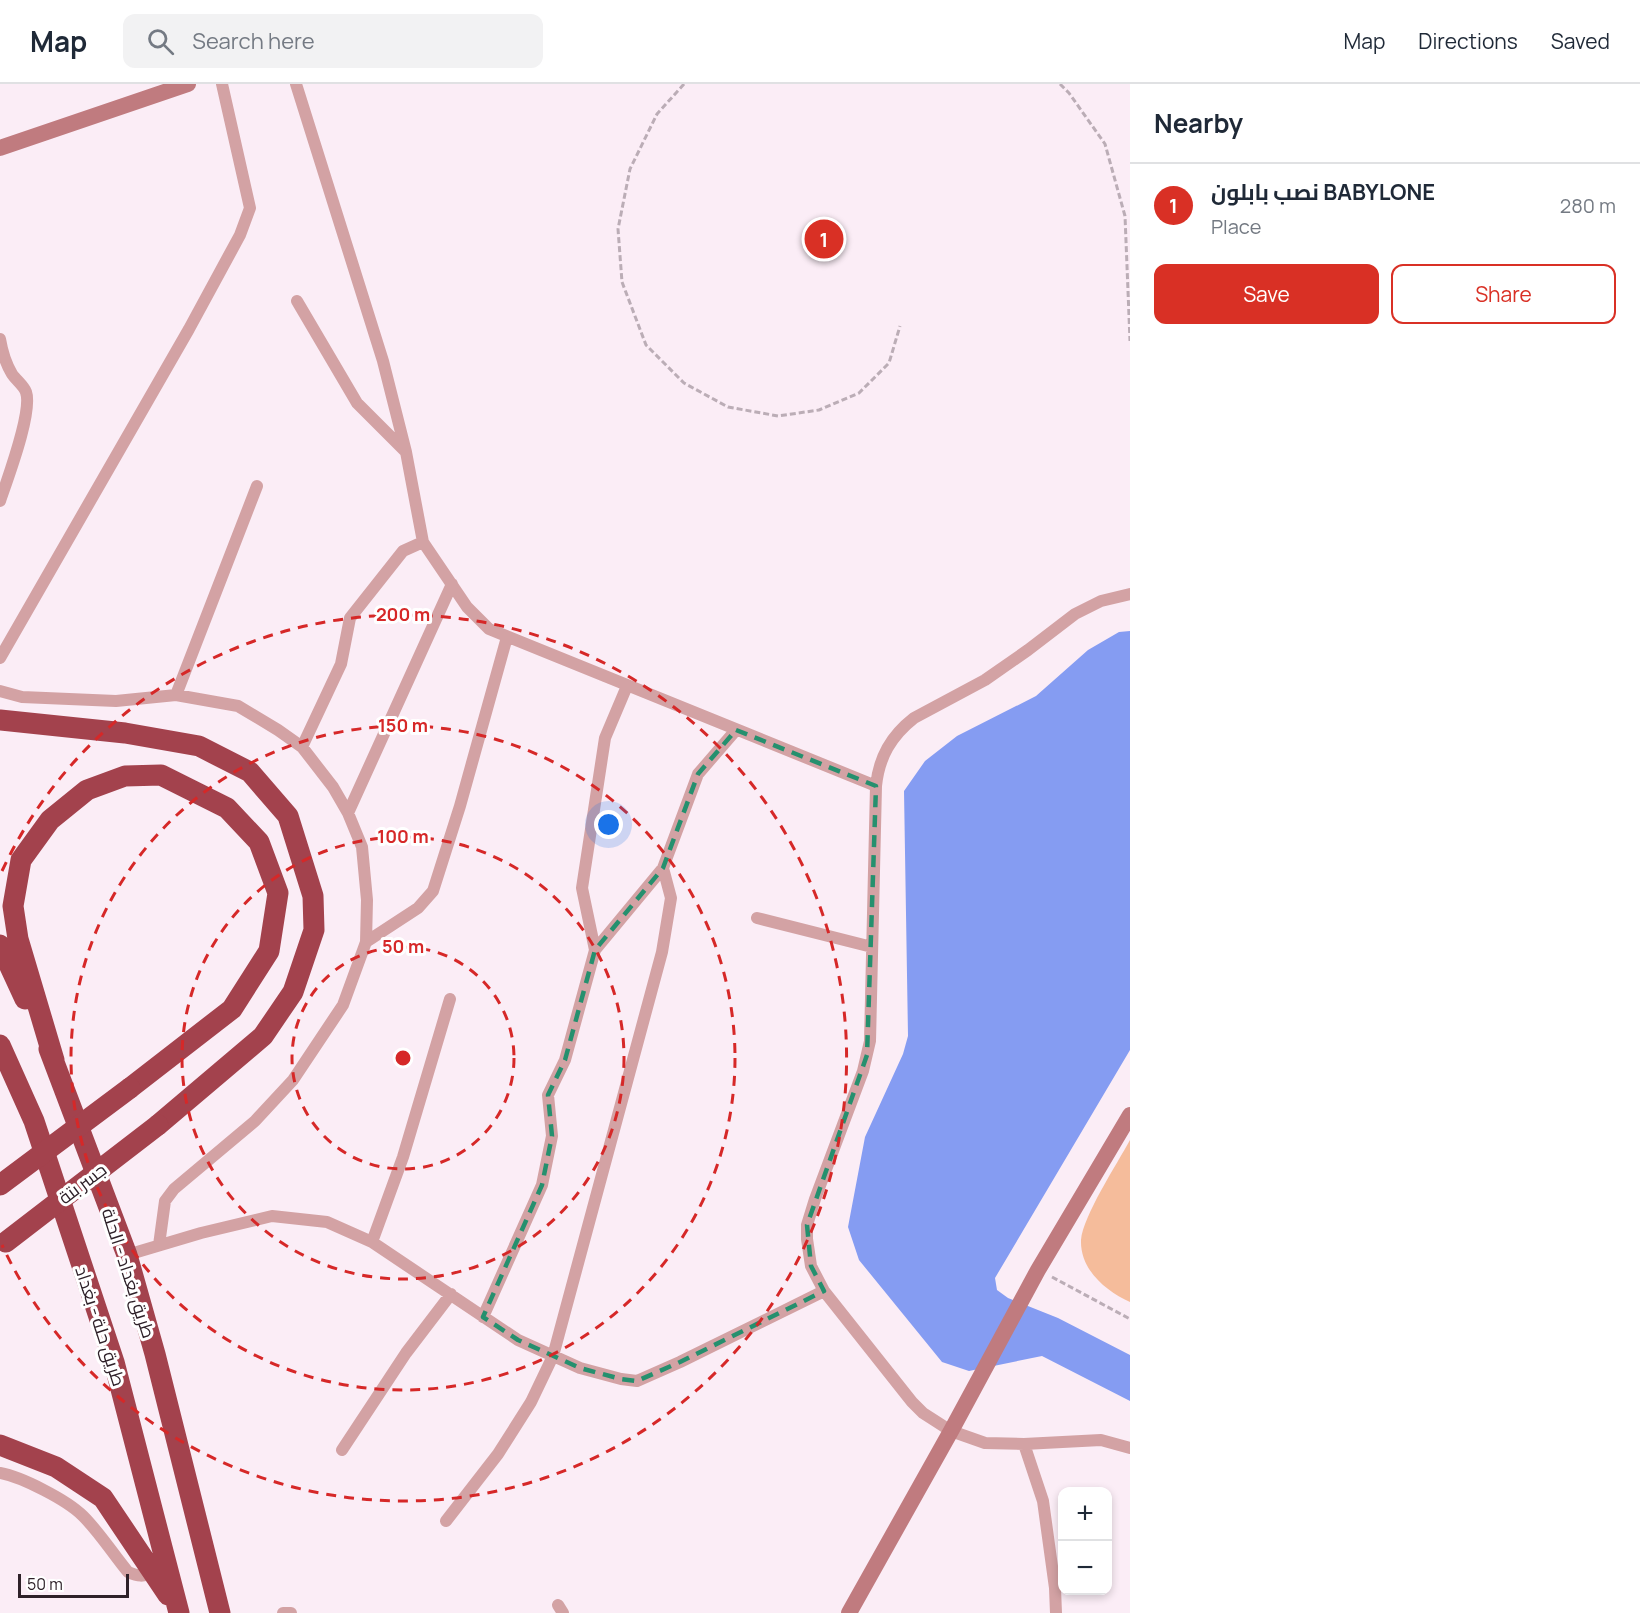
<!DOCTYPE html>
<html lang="en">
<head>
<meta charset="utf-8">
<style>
	body { margin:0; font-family:Manrope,Cairo,sans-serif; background:#f2f2f3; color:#1f2937 }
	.controls { position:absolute; right:18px; bottom:18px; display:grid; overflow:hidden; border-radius:12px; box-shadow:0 3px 9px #0003 }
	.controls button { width:54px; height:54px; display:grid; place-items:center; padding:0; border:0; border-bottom:2px solid #e0e1e3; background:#fff; color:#1f2937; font:30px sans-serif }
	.scale { position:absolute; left:18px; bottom:15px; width:111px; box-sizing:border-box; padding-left:6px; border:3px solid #2e2129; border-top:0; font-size:16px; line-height:21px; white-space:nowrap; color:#2e2129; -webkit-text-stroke:4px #fff; paint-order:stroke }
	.you { position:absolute; left:609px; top:741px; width:21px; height:21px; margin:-15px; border:4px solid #fff; border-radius:50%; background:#1a73e8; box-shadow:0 0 0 9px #1a73e833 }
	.badge { display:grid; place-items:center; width:39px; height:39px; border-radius:50%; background:#d93025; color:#fff; font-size:20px; font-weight:700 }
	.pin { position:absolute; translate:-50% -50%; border:3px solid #fff; box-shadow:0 2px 6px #0006 }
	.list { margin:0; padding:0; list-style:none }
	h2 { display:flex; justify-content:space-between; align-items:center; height:78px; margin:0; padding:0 24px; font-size:26px }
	h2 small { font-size:20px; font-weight:400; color:#747a83 }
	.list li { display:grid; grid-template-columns:39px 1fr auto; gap:18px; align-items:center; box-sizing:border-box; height:84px; padding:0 24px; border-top:2px solid #e0e1e3 }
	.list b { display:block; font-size:22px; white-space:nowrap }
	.list p { margin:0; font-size:20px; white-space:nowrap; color:#747a83 }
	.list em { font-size:20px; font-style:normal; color:#747a83 }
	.actions { display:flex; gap:12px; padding:18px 24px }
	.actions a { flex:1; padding:14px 0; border:2px solid #d93025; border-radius:12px; text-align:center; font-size:21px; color:#d93025 }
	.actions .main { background:#d93025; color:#fff }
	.icon { flex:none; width:33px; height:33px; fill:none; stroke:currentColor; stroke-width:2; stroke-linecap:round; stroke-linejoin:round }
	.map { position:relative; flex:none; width:1130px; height:1529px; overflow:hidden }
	header { display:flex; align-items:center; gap:36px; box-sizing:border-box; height:84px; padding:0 30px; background:#fff; border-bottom:2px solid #e0e1e3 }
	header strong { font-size:28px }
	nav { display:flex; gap:33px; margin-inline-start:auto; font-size:21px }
	.search { width:420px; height:54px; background:#f2f2f3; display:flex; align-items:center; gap:15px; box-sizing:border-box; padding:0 21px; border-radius:12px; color:#747a83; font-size:22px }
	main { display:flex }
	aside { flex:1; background:#fff }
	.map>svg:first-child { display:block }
	.green { fill:#f5bc9b }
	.water { fill:#859cf2 }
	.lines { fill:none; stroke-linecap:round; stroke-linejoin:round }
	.path { stroke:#bbadb6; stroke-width:3; stroke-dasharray:6 3; stroke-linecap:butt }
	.street { stroke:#d3a2a4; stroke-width:12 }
	.secondary { stroke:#c07b7f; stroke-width:16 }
	.highway { stroke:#a3424d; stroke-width:21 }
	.highway-bridge { stroke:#a3424d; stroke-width:21 }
	.marked { fill:none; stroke:#25906e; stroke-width:4.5; stroke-dasharray:12 8; stroke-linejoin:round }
	.ring { fill:none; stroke:#d62828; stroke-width:3; stroke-dasharray:10 8 }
	.labels { text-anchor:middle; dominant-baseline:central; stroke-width:6; stroke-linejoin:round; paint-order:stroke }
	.street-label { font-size:18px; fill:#2e2129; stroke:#fff }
	.centre { fill:#d62828; stroke:#fff; stroke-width:3 }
	.ring-label { font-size:18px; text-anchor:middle; font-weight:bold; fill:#d62828; stroke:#fff; stroke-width:6; stroke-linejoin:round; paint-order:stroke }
</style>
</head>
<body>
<header>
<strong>Map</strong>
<div class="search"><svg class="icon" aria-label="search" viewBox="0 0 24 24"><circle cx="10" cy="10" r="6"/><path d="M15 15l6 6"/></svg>Search here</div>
<nav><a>Map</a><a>Directions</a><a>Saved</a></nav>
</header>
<main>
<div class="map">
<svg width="1130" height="1529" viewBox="0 0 1130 1529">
	<rect width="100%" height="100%" fill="#fbedf6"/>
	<path class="green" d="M1130,1056V1218C1106,1207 1080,1186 1081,1156C1083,1132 1117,1080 1130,1056Z"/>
	<path class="water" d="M1130,547V966L995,1194L997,1206L1008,1214L1058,1234L1130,1271V1317L1042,1272L969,1287L942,1278L859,1176L848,1143L865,1053L903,970L908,952L904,707L925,677L957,652L1036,612L1088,566L1119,548Z"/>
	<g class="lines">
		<path class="path" d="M684,0L657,30L630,85L618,145L622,198L646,261L684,299L728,323L778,332L819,326L859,309L889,279L900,242
			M1060,0L1069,9L1105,60L1125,132L1130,257
			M1052,1193L1130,1235"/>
		<path class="street" d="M296,0L383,277L406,368L423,458L467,523L489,545L876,702
			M297,217L357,319L406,368
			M0,255C2,267 6,280 12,290C16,296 24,302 26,308C33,328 7,396 0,417
			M1130,510L1101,517L1075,530L1028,566L985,596L914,634C891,652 879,673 876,702L870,957L863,987L815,1115L807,1141V1155L811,1182L824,1207L912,1318L923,1329L951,1347L985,1359L1024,1360L1101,1356L1130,1364
			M0,574L189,245L240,151L250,124L222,0
			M0,607L22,613L116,617L176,611L238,622L278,646L302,663L333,703L348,729L362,763L367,816L366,858L343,921L293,996L255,1037L174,1105L165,1117L159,1161
			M176,611L257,402
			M302,663L341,580L350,534L403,467L423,458
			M348,729L452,500
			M757,834L872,863
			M366,858L418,824L433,807L460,722L507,553
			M595,866L582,804L605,654L627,602
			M372,1158L403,1073L450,915
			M127,1171L201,1149L272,1132L327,1138L372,1158L518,1256L580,1284L621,1295L637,1297L680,1278L824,1207
			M483,1233L542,1101L552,1052L548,1011L565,976L595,866L663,784L698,690L736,646
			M1024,1360L1043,1417L1055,1504L1056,1529
			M342,1366L406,1269L451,1210
			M0,1389C22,1393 67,1416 83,1432C100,1449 113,1470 128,1488C137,1492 144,1494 153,1487
			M446,1437L498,1370L531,1318L553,1272L662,868L671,814L663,784
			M558,1521L563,1529
			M283,1529H291"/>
		<path class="secondary" d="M0,64L188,0
			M849,1529L951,1347L1038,1186L1130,1031"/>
		<path class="highway" d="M0,636L125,649L199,662L250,688L288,732L313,812L314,846L293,908L263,952L158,1041
			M0,861L25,915
			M0,961L34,1037L114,1278L179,1529
			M49,965L127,1171L155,1270L220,1529
			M54,976L18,855L13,822L21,776L50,736L87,706L125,692L161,691L227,724L259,758L278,809L269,867L232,925L130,1004
			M0,1361L56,1383L103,1414L168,1511"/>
		<path class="highway-bridge" d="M0,1101L130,1004
			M6,1158L158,1041"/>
	</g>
	<path class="marked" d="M736,646L876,702L867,971L807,1141L811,1182L824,1207L680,1278L637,1297L621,1295L580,1284L518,1256L483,1233L542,1101L552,1052L548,1011L565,976L595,866L663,784L698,690Z"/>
	<g class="ring">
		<circle cx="403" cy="974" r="111"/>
		<circle cx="403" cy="974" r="221"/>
		<circle cx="403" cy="974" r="332"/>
		<path d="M2 787A443 443 0 1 1 2 1161"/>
	</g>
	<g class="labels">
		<g class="street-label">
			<text transform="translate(82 1099) rotate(-37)">جسر بتة</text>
			<text transform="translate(129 1189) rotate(72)">طريق بغداد - الحلة</text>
			<text transform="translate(101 1242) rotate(72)">طريق حلة - بغداد</text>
		</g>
	</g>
	<circle cx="403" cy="974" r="9" class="centre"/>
	<g class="ring-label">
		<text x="403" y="537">200 m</text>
		<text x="403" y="648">150 m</text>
		<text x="403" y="759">100 m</text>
		<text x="403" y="869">50 m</text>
	</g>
</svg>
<div class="controls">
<button>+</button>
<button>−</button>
</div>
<div class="scale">50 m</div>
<div class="you"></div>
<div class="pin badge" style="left:824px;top:155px">1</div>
</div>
<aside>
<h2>Nearby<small></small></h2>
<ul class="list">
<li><span class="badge">1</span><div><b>نصب بابلون BABYLONE</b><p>Place</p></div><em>280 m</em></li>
</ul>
<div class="actions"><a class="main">Save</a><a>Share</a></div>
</aside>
</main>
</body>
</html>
